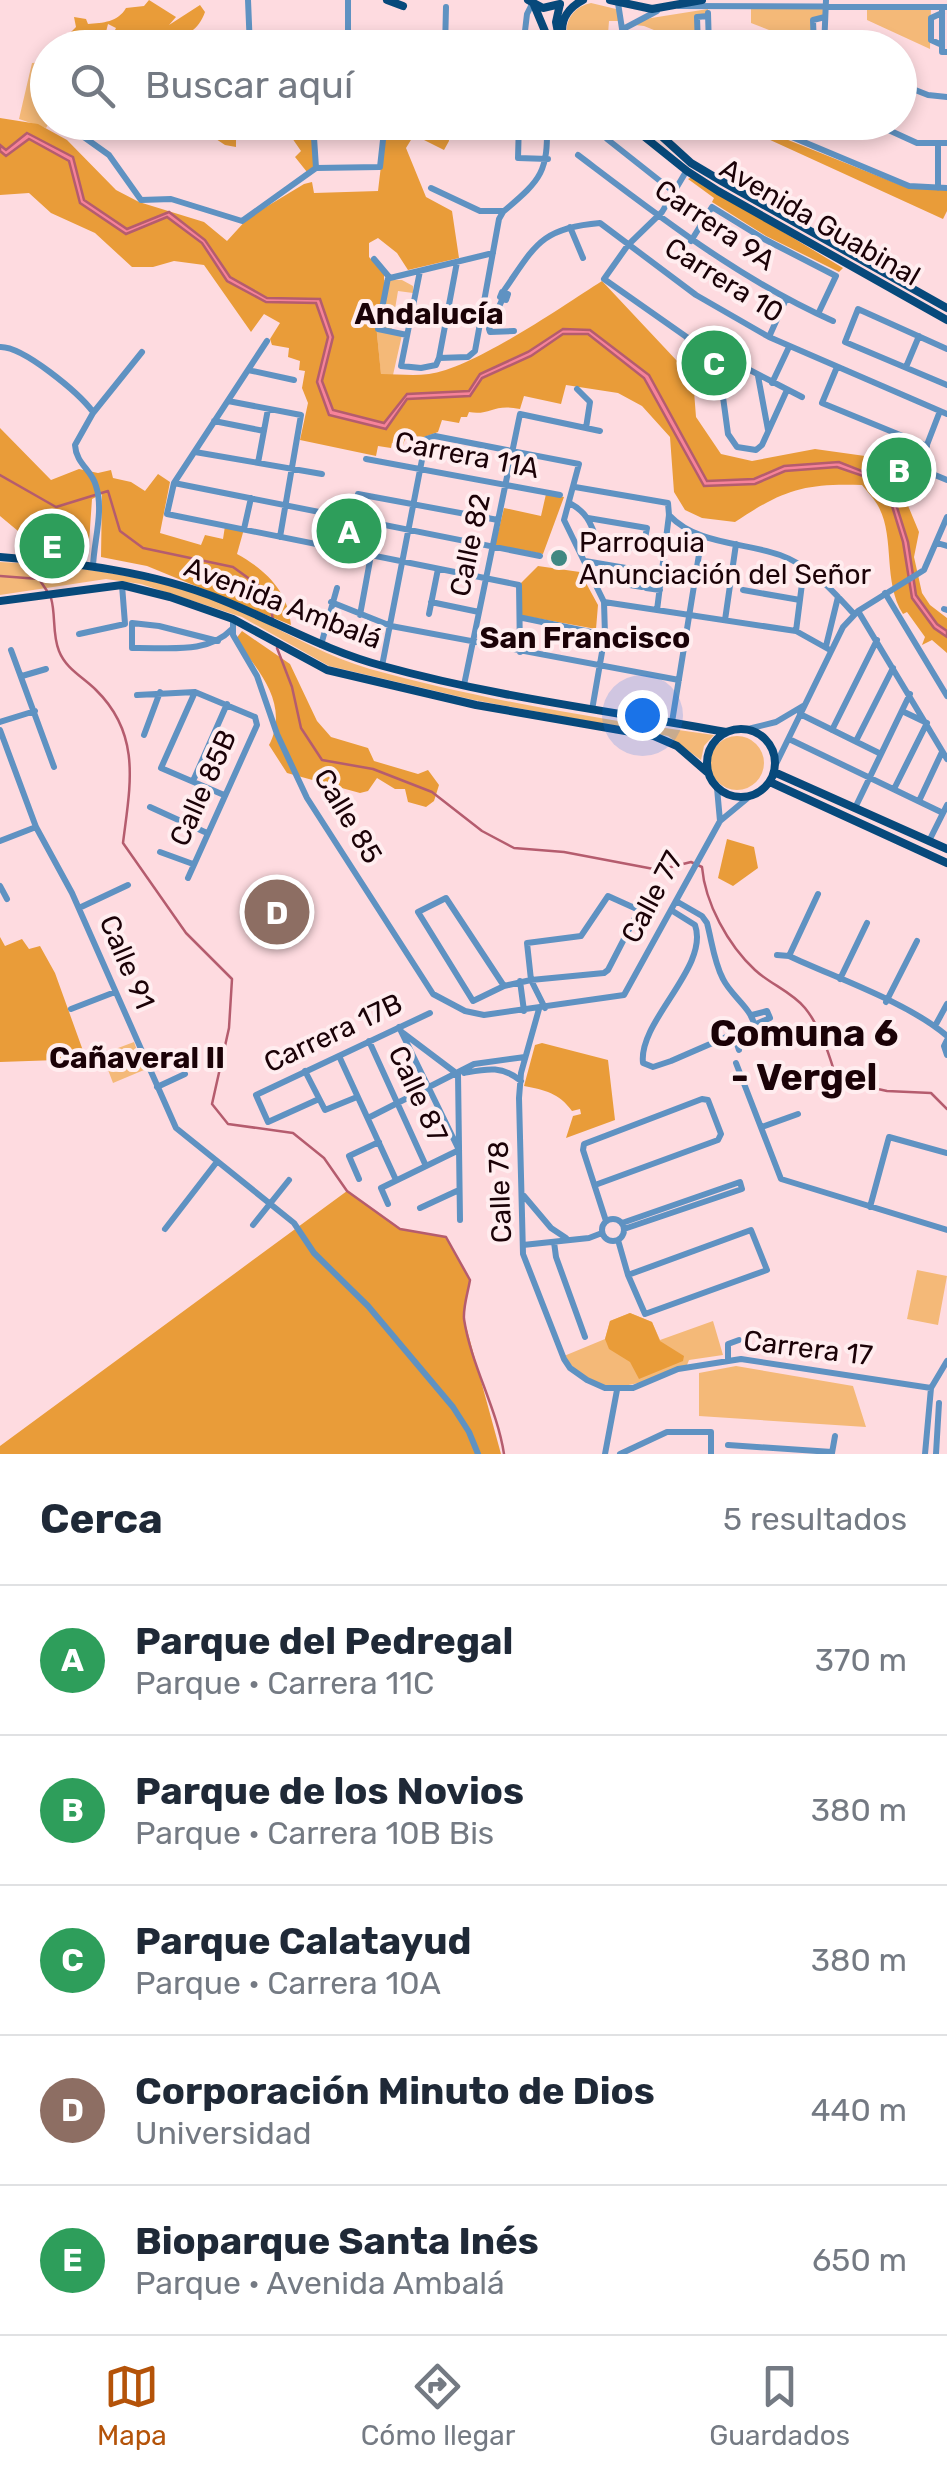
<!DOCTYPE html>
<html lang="es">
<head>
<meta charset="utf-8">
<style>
	body { margin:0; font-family:Rubik,sans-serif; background:#f6f6f7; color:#1f2937 }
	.you { position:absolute; left:642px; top:715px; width:35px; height:35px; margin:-25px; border:8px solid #fff; border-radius:50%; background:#1a73e8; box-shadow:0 0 0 15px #1a73e833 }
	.badge { display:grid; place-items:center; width:65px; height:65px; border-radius:50%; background:#b45309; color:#fff; font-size:32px; font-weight:700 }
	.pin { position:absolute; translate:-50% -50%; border:5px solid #fff; box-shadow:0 2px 10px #0006 }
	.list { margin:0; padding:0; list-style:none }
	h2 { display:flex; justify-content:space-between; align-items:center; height:130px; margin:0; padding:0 40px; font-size:42px }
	h2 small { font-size:32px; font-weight:400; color:#747a83 }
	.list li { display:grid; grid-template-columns:65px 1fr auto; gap:30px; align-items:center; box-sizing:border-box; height:150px; padding:0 40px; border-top:2px solid #e0e1e3 }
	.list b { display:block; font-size:38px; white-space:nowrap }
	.list p { margin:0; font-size:32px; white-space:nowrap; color:#747a83 }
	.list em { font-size:32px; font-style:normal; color:#747a83 }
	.icon { flex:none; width:55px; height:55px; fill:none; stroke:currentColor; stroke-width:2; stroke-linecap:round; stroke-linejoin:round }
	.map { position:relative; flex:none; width:947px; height:1454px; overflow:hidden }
	.search { position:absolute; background:#fff; box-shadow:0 5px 15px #0003; left:30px; right:30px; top:30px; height:110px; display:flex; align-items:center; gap:25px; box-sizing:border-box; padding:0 35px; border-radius:55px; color:#747a83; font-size:38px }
	.sheet { height:880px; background:#fff }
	nav { display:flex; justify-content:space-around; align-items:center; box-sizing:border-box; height:140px; border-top:2px solid #e0e1e3; background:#fff; font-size:28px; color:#747a83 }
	nav a { display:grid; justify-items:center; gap:5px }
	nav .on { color:#b45309 }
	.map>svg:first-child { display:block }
	.green { fill:#f4b978 }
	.forest { fill:#e99c39 }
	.water { fill:#f7839a; stroke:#b55c6e; stroke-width:2.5 }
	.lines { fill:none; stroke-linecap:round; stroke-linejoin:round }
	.stream { stroke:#b55c6e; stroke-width:2.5 }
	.minor { stroke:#5f92c2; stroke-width:6 }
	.major { stroke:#07497b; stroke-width:8 }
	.poi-dot { fill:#418882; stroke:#ffedef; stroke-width:4 }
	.labels { text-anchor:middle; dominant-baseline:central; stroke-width:8; stroke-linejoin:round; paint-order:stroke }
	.street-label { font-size:28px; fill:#1b0207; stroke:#ffedef }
	.poi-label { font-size:28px; fill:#1b0207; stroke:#ffedef; text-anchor:start }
	.neighbourhood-label { font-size:30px; font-weight:bold; fill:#1b0207; stroke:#ffedef }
	.district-label { font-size:38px; font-weight:bold; fill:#1b0207; stroke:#ffedef }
</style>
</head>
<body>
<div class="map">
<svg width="947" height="1454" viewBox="0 0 947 1454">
	<rect width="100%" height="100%" fill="#fedbe0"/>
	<path class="green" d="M591,3L616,9L621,21H609L607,47H579L568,41C563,23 572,7 591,3Z
		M867,7H931L930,49L867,20Z
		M708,9V16L697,18L696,47L644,26L635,25L645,19Z
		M751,9H826L825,17L813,20L812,47L751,23Z
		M46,62L49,123L46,128L19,119L32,63Z
		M384,280H402L413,286V293L398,291L391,333L402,335L393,375H381L376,324L384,298Z
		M896,445L918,457L913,468L917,471L904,496L876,481Z
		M0,562C75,566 153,575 224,604C274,624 318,654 370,669C478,699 602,720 714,735L704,746L701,760L668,736L474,700L329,666L242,617L141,584L106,579L0,595Z
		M710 763a27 27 0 1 1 54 0a27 27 0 1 1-54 0Z
		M134,1042L144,1070L113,1083L102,1054Z
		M917,1270L947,1276L938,1325L907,1319Z
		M630,1313L652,1322L660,1340L713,1321L723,1355L689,1360L687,1365C641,1383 600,1406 564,1356L605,1339L610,1321Z
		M736,1366L853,1386L866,1427L699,1416V1373Z"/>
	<path class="forest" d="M149,0L176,17L169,25L200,5L205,12C196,37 179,38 155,35L141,47H113L110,40L116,28L108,24L106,32L63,47L62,41L76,27L74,17L86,19L88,24C103,23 118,22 126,8L144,6Z
		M0,118L38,124L67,140L116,190L139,202L204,222L227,241L248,218L304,184L312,182L314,193L378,191L386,123H448L449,141L444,150L414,135L406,148L426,197L452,211L459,258L408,270L397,253L378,238L369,243V257L384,273V298L376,324L381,374C397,374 413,376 429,374C472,369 563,306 602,281L693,378L696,417L721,454L752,461L815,449L865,456L876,481L904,496L919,532L914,557L922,593L930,605L947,618V653L932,640L922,645L925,637L907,612L903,614C882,581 896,535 877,504C873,498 867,491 862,485C804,483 783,490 735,522L702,518L685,510L674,492L670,437L642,406L618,393L566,385L561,404L524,396L520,409C493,403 490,416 469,412L467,417H461L459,423L442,420L438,432L424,437L414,436L412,440L405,439L403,445L392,443L391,448L378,446L376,456L300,440L308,403L302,388L305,371L299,370L300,361L288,357L289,348L272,345L270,339L280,323L264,314L251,332L204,265L174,261L153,267H132L95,233L51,213L29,193L0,195Z
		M192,123H293L313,135L314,168L307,172L295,157L301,151L292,138L283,134L279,139H236V147L225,145Z
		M733,123H746L908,188L947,190V211L943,219Z
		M692,177L843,268L839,272L766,236L712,202L714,198L688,179Z
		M0,428L51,480L79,469L98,473L111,470L113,478L131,482L145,491L158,474L170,482L160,533L201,545L205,535L223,539L225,526L244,529L237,554C266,570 288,591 291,625L147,566L101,557L102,494L92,499L89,543L52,535L50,541L24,536L0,516Z
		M546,494L564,497L543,554L495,545L504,508L541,516Z
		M538,566L580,572L598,605L596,629L519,615L520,584Z
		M242,631L290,664L317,721L331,737L368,748L374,761L418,774L428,770L439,785L434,801L426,807L408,802L405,789H395L377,778L368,791L360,793L287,773L269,745C290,705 259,670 235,640Z
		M727,839L754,847L758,868L733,886L718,878Z
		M0,937L5,946L22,939L29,949L40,946L55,973L86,1059L0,1062Z
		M542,1043L608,1060L615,1120L566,1138L573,1116L581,1114L580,1109L572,1111C559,1093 545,1090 524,1086L535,1045Z
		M347,1191L400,1229L446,1237L470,1280L463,1315L501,1454H0V1446Z
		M630,1313L652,1322L660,1341L684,1356L683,1361L639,1379L630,1362L609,1349L605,1339L610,1321Z"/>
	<path class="water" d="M27,133L73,157L84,200L127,229L169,212L205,240L230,277L267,298L320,299L333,337L322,381L333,410L384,423L407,394L469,391L480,374L528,352L563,329L590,330L649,375L707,481L754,479L784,466L839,462L872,475L896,504L908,542L916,595L937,624L947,631V637L934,628L912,598L903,542L892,506L869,478L837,467L785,471L755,484L704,486L644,378L588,334H563L531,356L482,378L470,396L407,399L386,429L329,415L317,382L328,337L316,303L266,302L227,281L202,243L167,217L126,234L80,203L69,161L29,139L6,156L0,151V145L6,150Z"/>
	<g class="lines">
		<path class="stream" d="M0,475L56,507L108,491L120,531L143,548L233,567L269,593L273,621
			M0,576L39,579L47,591
			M51,598C56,615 52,634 59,651C66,669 83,677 96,690C142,735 130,786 123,843L186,933L232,979L229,1028L212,1104L228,1124L293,1133L324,1158L347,1191L400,1229L446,1237L470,1280C468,1292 463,1307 464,1319C471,1365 497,1408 504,1454
			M277,648L292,687L301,728L322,760L373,769L432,792L482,831L514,848L564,852L659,870L691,862L702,867C705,903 728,945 755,970C770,984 792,992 805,1008C822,1029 829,1055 837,1080L887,1091L931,1093L947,1109"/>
		<path class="minor" d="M248,0L250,48
			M618,3L625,48
			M679,6L947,7
			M942,7V52H947
			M708,13L709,48
			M942,13L931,18V40L942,45
			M625,28L657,11
			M348,48V0
			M445,48L446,7
			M523,48L527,14L532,4
			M698,48L697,17L708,16
			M814,48L813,20L825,17
			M824,48L826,0
			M900,84L928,95L947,97
			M51,122L81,135L109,155L141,200L171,199L242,221L316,168L380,167L385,122
			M313,122L316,168
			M519,122L518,158L548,159
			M756,122L909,186L947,188
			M871,122L917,143H947
			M314,130H384
			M607,139L674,192
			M578,155C660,217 739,279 833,321
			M687,170L662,212L628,245L604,279L688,338L802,397
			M431,188L480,211H504C542,179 548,172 547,122
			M938,188V143
			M570,227L583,258
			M691,241L712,207L764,239L836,276L818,314
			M374,259L390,278L493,253
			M420,271L401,366L421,368L436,365L439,358L457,262
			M388,278L378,329L407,335
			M502,292L508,294L506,300L500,297Z
			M503,292C535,246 540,228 600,223L696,295L769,337L947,414
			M502,300L489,329L490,332L514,331
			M769,337L786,299
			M688,338L686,346L688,358L720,375L728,434L737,447L756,450L762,445L787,390
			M267,341L174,483L167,514L519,585L520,652
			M0,347C23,346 79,393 93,412
			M947,349L858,309L845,342L947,385
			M439,358L468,357L475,351L499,219L503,212
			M837,367L822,403L927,446
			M906,367L919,336
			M248,370L294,380
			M758,376L768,430
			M772,383L789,347
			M577,389L590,402L586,428
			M228,401L301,415L280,537
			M940,411L918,468L947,480
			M214,421L264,431
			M195,452L322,474
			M366,459L560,495
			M258,463L268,409
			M174,483L540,556
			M575,487L668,503L669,515L657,610
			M358,494L498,520
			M571,504C588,513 591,525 598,542L643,549L647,528L588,518
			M669,515C697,545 743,542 780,555C811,566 832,590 854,614
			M244,529L251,498
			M937,543L947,546
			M585,561L661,574
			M93,566C94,541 104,510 96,486C92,470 76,464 75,445L93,413L142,352
			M630,585L642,587
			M646,588L660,590
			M743,590L800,600
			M885,593L947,696
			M331,602L391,626L679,680
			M431,602L479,612
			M604,602L796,631L830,650
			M944,609L947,610
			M858,611L947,759
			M429,614L438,569
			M360,615L371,555
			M523,618L605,635L684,646
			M233,619V635L257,676L277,734L307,798L433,994L465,1011L484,1015L624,995L720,821L749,797
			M725,620L736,544
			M796,631L804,568
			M79,634L125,624L122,585
			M218,641L159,626L132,623V648C167,647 207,655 232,629
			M321,645L337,588
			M826,646L838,597
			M11,650L54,767
			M382,666L426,439L435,436L579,464L564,520L604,602L605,635L592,710
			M22,676L46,669
			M464,685L520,414L600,431
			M195,692L161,768L224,795
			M137,695L195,692L255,717
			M800,714L881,754
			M0,722L35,711
			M672,722L702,536
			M748,729L776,722L803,706
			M0,730L36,827L72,893L176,1128L294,1223L314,1253L368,1306L453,1407L469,1432L478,1454
			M832,730L877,640
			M144,735L160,692
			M789,739L943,813
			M856,741L893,668
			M776,764L843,627L858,611L924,570L947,517
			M193,781L227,704
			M717,788L720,821
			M894,789L927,723L902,711
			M919,801L942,752
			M150,807L207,833
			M855,808L910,694
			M0,841L36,827
			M929,841L947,805
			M160,852L193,864
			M188,878L257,725L255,717
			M0,886L7,899
			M676,901L702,916L707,923C712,942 714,962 723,979C732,997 751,1007 755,1027
			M79,908L128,885
			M671,910L695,925C710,967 638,1021 643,1063L653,1067L671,1061L770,1018L767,1011L752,1015
			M777,955L789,956C836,978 909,1003 947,1036
			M789,956L818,894
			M840,979L867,923
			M520,981L524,1011
			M504,986L446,898L418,912L473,1001L504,986L531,980L604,973L608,970L639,910L608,896L581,936L527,943L531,980L545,1008
			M886,1002L917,941
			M71,1009L115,992
			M539,1009L521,1073L519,1098L523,1254L564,1359L570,1368L587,1380L605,1388H633L678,1369L741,1359L931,1388
			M935,1026L947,1004
			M403,1033L456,1073
			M734,1035L739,1050
			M947,1040L944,1046L947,1055
			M369,1041L426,1166
			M339,1056L396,1180
			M736,1063L781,1179L947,1230
			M305,1071L325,1110L357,1097
			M464,1073C486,1069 502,1065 521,1081
			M458,1074L460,1220
			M157,1087L185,1074
			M319,1099L268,1122L256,1095L430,1013
			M368,1118L474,1064L525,1057
			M762,1127L798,1114
			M359,1179L349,1156L379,1142
			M595,1185L718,1140L721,1134L708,1100L702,1099L584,1144L583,1150L606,1221
			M524,1196L551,1228L566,1238
			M388,1204L381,1188L459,1150L399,1027
			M870,1207L889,1137L947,1153
			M420,1208L459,1190
			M602 1230a11 11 0 1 1 22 0a11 11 0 1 1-22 0Z
			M622,1223L740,1182L742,1189L624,1229
			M253,1225L289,1180
			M165,1229L216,1163
			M618,1240L628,1275L645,1314L767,1270L751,1230L628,1275
			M554,1242L556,1257L585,1337
			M523,1245L589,1238L602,1233
			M728,1360V1344L739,1340
			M728,1445L832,1452
			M832,1453L835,1436
			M605,1454L617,1390
			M620,1454L667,1432H711V1454
			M925,1454L931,1388L947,1361
			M936,1454L939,1403"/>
		<path class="major" d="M387,0L403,6
			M528,0L543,8L560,4
			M610,0L652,9L702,0
			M534,5L552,48
			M559,38L556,22L560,4
			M565,45C558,26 564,10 583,0
			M626,122L687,171L718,191L947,320
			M646,122L691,163L723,182L947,308
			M0,557C76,563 151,571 222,600C277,622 326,651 383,666C495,697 611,711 726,732
			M0,601L122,585L170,597L233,619L327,670L476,705L654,736L677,746L707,772
			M707 763a34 34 0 1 1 68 0a34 34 0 1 1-68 0Z
			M774,772L947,849
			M770,782L947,863"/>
	</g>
	<circle class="poi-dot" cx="559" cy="558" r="10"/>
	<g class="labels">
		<g class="street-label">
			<text transform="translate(820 222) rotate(30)">Avenida Guabinal</text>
			<text transform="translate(715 225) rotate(34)">Carrera 9A</text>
			<text transform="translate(724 280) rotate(32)">Carrera 10</text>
			<text transform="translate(467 455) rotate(11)">Carrera 11A</text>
			<text transform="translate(470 545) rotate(-78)">Calle 82</text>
			<text transform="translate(283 603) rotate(21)">Avenida Ambalá</text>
			<text transform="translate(203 788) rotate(-66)">Calle 85B</text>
			<text transform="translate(348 816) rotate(59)">Calle 85</text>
			<text transform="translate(652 897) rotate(-62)">Calle 77</text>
			<text transform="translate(127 962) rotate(67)">Calle 91</text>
			<text transform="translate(333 1033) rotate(-25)">Carrera 17B</text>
			<text transform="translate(418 1094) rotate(65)">Calle 87</text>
			<text transform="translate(500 1192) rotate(-92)">Calle 78</text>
			<text transform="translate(808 1348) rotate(7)">Carrera 17</text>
		</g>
		<g class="poi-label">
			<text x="579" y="542">Parroquia<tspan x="579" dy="32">Anunciación del Señor</tspan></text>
		</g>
		<g class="neighbourhood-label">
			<text x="429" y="314">Andalucía</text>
			<text x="585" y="638">San Francisco</text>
			<text x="137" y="1058">Cañaveral II</text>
		</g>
		<g class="district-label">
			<text x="804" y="1033">Comuna 6<tspan x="804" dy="44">- Vergel</tspan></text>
		</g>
	</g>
</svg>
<div class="you"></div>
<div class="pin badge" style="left:349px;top:531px;background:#2e9e5b">A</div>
<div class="pin badge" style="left:899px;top:470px;background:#2e9e5b">B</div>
<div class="pin badge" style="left:714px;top:363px;background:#2e9e5b">C</div>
<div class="pin badge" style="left:277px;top:912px;background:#8d6e63">D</div>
<div class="pin badge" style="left:52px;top:546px;background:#2e9e5b">E</div>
<div class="search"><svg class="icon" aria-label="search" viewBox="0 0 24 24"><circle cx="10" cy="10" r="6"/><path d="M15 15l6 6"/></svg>Buscar aquí</div>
</div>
<section class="sheet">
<h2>Cerca<small>5 resultados</small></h2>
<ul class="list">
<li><span class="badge" style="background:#2e9e5b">A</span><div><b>Parque del Pedregal</b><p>Parque · Carrera 11C</p></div><em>370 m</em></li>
<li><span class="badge" style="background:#2e9e5b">B</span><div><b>Parque de los Novios</b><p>Parque · Carrera 10B Bis</p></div><em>380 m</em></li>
<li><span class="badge" style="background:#2e9e5b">C</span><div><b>Parque Calatayud</b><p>Parque · Carrera 10A</p></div><em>380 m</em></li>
<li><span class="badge" style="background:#8d6e63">D</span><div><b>Corporación Minuto de Dios</b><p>Universidad</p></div><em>440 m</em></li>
<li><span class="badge" style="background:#2e9e5b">E</span><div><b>Bioparque Santa Inés</b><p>Parque · Avenida Ambalá</p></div><em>650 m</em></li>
</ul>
</section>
<nav>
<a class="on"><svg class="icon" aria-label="map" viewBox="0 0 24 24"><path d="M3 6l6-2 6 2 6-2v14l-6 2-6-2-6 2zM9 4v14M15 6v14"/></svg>Mapa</a>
<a><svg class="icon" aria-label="directions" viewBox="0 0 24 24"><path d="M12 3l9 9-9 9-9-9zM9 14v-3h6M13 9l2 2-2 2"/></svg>Cómo llegar</a>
<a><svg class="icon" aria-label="saved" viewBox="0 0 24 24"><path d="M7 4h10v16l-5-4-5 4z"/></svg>Guardados</a>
</nav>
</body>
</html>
